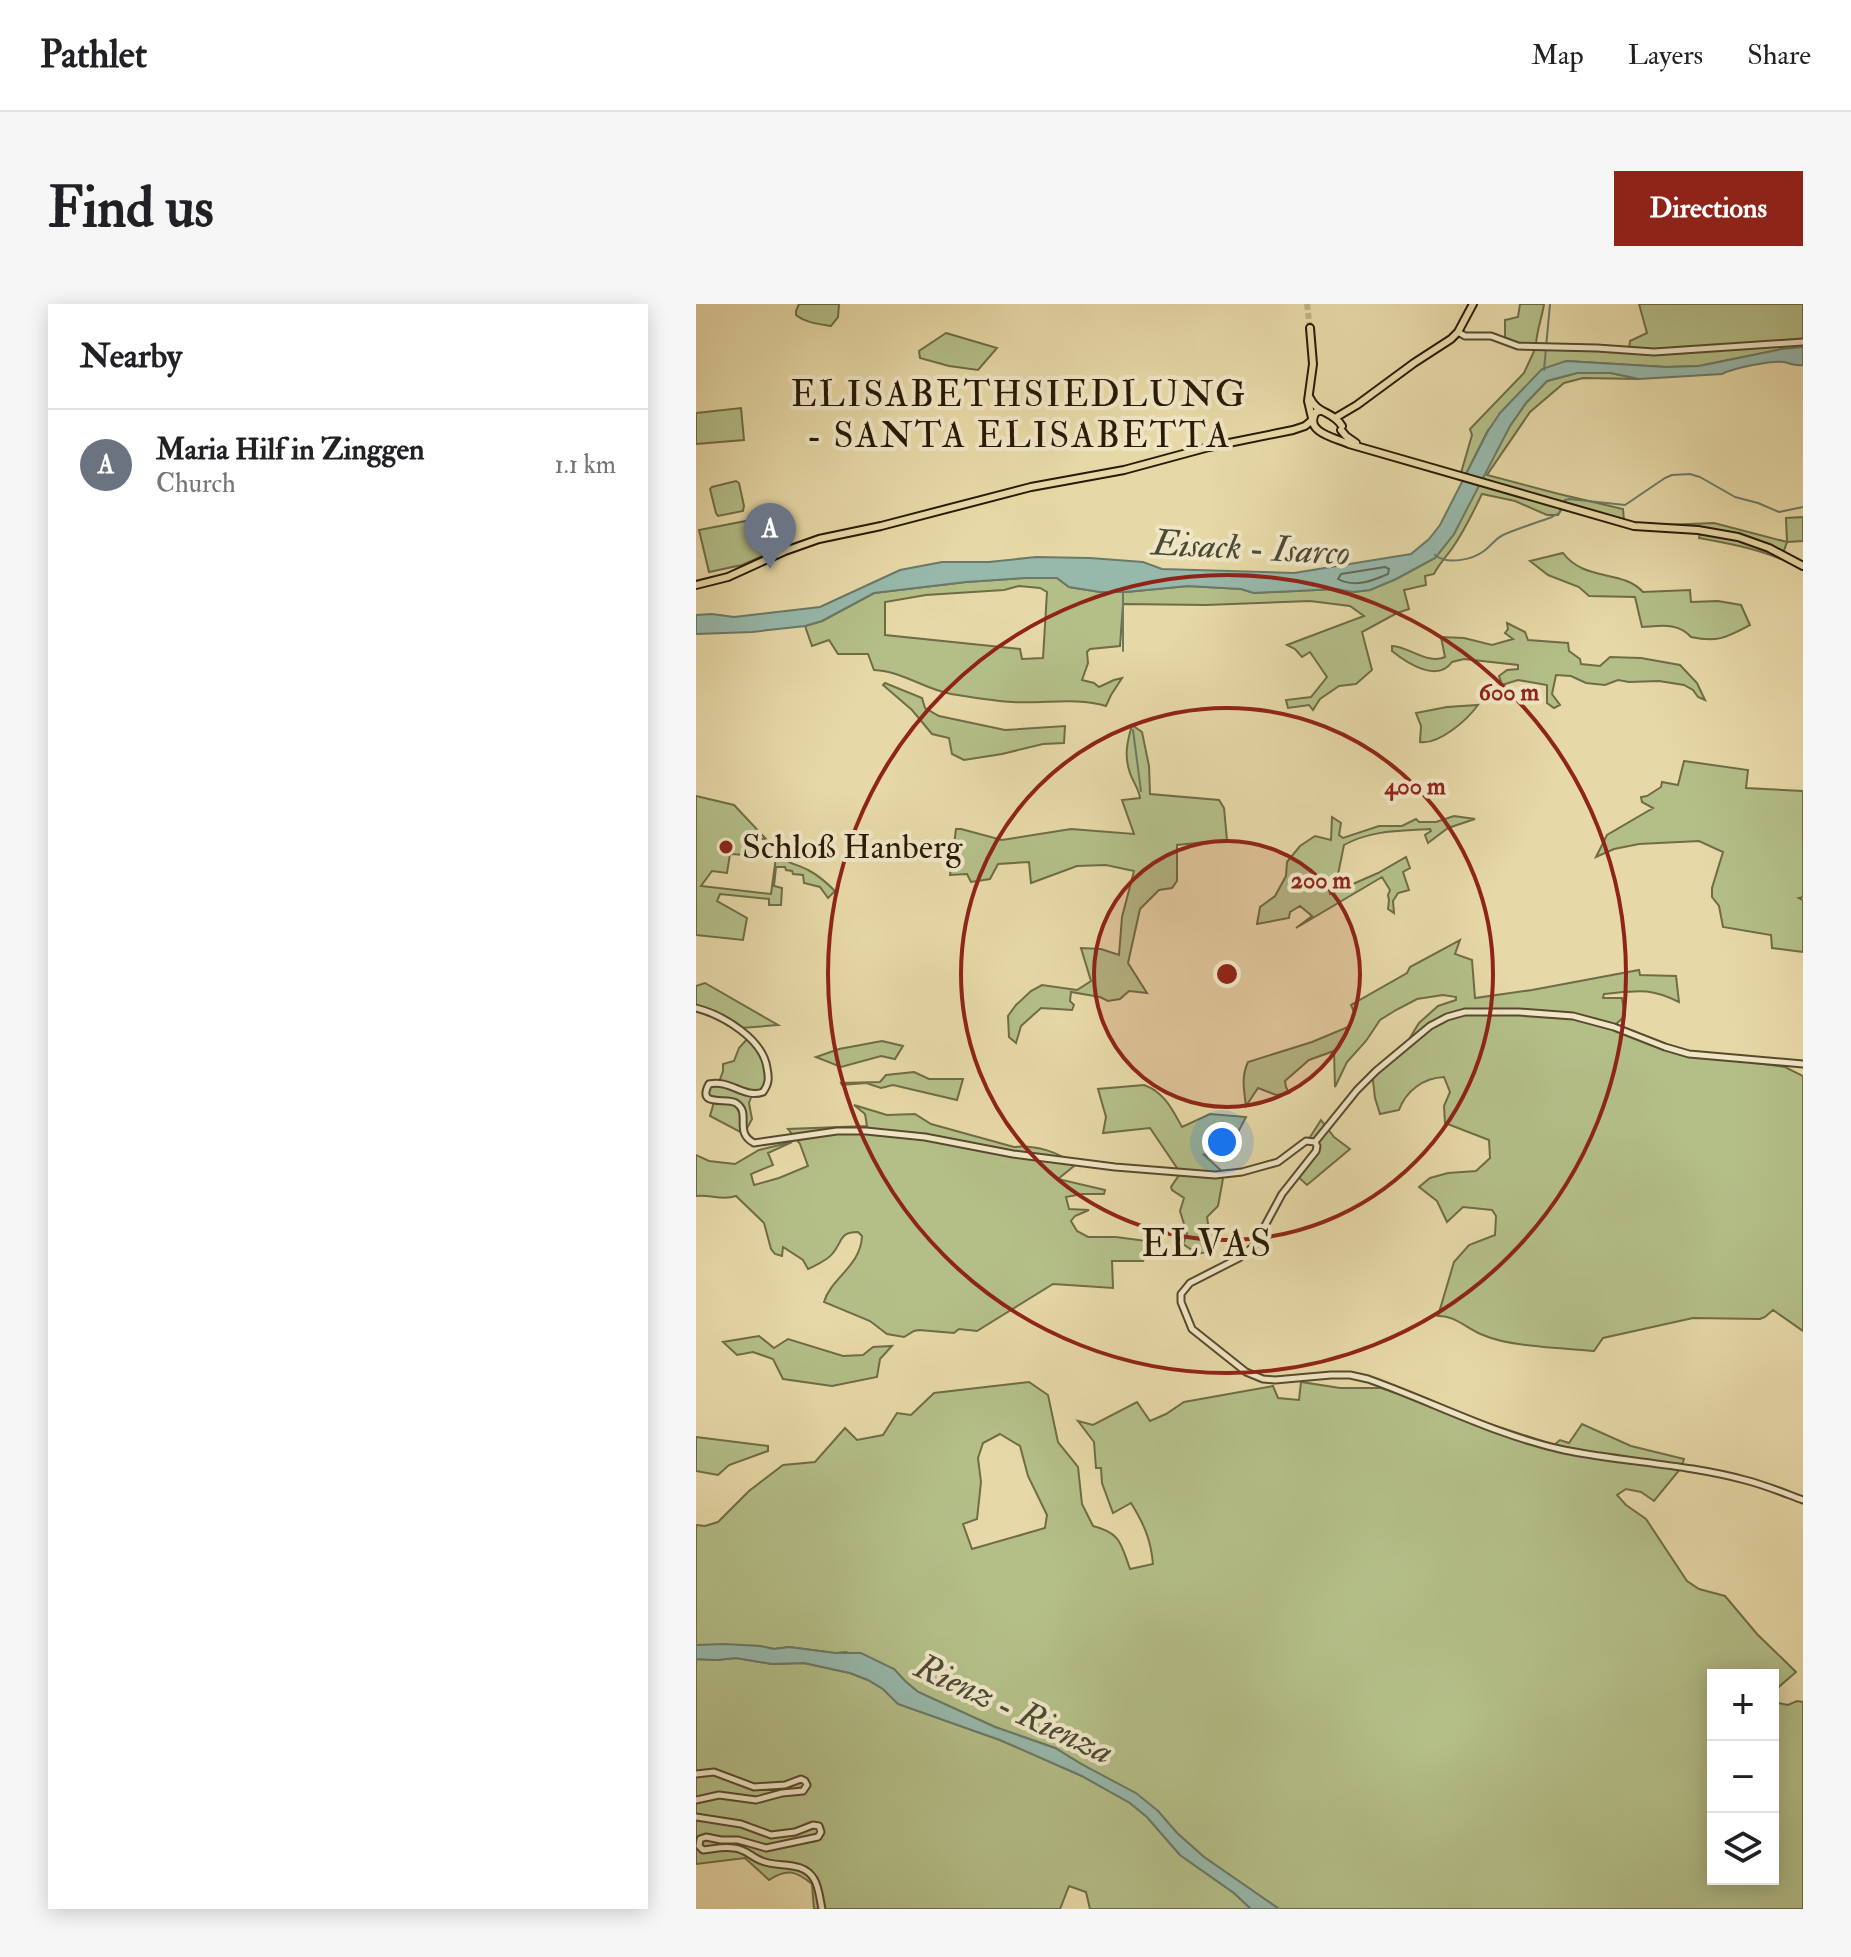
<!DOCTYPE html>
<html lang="en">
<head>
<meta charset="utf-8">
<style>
	body { margin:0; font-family:"IM FELL Double Pica",serif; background:#f6f6f6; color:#202124 }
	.controls { position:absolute; right:24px; bottom:24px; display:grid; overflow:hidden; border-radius:0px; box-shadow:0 4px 20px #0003 }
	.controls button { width:72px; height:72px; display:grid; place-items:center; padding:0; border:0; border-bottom:2px solid #e0e0e0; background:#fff; color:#202124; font:40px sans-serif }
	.you { position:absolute; left:526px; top:838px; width:28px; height:28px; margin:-20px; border:6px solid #fff; border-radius:50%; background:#1a73e8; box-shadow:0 0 0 12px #1a73e833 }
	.badge { display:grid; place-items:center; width:52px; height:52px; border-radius:50%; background:#8f2418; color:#fff; font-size:26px; font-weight:700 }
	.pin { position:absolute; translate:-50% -66px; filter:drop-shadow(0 2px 4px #0008) }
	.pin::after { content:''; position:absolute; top:42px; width:28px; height:24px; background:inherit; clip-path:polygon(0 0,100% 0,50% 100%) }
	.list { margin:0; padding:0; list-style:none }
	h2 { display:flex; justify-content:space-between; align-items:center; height:104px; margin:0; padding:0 32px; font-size:34px }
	h2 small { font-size:26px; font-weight:400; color:#757577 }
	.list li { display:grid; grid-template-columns:52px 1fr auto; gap:24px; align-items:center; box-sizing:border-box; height:112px; padding:0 32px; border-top:2px solid #e0e0e0 }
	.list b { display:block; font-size:30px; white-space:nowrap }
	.list p { margin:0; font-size:26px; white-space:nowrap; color:#757577 }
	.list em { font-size:26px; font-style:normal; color:#757577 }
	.icon { flex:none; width:44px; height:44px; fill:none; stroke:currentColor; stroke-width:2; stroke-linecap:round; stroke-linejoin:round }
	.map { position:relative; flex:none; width:1107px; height:1605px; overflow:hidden; border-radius:0px }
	header { display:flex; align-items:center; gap:48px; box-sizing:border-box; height:112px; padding:0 40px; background:#fff; border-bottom:2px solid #e0e0e0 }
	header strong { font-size:38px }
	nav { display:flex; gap:44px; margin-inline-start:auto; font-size:28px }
	.intro { display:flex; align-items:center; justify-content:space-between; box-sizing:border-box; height:192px; padding:0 48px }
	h1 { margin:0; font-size:56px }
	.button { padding:20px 36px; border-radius:0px; background:#8f2418; color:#fff; font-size:28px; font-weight:700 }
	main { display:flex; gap:48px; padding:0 48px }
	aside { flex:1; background:#fff; border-radius:0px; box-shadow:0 4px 20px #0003 }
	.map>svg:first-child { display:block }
	.green { fill:#b4bf88; stroke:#6f6c46; stroke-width:2; fill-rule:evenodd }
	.water { fill:#97b9ac; stroke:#6b7969; stroke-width:2 }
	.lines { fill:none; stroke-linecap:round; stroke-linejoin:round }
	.shore { stroke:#606a58; stroke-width:2 }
	.stream { stroke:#6b7969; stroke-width:2 }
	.major-tunnel { stroke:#c1b386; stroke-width:6; stroke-dasharray:6 3; stroke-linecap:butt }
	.minor-casing { stroke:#594a2d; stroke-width:9 }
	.major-casing { stroke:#2a1a04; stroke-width:10 }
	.minor { stroke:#efe6c6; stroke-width:5 }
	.major { stroke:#e7d9a7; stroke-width:6 }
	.ring { fill:none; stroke:#8f2418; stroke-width:4 }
	.poi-dot { fill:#8f2418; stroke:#efe6c6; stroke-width:3 }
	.labels { text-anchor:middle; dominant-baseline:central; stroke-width:8; stroke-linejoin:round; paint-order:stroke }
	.poi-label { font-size:34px; fill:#2a1a04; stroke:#efe6c6; text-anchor:start }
	.neighbourhood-label { font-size:36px; letter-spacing:2px; fill:#2a1a04; stroke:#efe6c6 }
	.water-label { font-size:36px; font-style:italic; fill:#4b4a36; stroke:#efe6c6 }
	.quarter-label { font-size:38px; letter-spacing:2px; fill:#2a1a04; stroke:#efe6c6 }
	.centre { fill:#8f2418; stroke:#efe6c6; stroke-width:4 }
	.ring-label { font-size:24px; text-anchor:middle; font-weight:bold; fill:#8f2418; stroke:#efe6c6; stroke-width:8; stroke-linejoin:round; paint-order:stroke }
</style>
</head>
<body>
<header>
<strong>Pathlet</strong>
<nav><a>Map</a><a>Layers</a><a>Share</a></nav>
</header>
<div class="intro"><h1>Find us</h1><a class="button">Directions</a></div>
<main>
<aside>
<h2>Nearby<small></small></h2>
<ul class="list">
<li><span class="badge" style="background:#6b7280">A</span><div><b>Maria Hilf in Zinggen</b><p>Church</p></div><em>1.1 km</em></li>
</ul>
</aside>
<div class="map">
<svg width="1107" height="1605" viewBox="0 0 1107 1605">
	<rect width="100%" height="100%" fill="#e7d9a7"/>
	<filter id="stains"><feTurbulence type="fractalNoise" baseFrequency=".0025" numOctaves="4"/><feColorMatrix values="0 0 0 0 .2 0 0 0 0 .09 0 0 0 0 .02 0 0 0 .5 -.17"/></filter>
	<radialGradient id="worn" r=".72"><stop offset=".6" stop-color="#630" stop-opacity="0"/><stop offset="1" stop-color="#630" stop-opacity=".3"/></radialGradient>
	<path class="green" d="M103,0H143L142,13L135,22C123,20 110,19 100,11V7Z
		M824,0H848C846,14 841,25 840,40L821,39L809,35V16L822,13Z
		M943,0H1107V38L1086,41V45L1003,62L970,63L871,57L792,126L770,170L765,169L776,131L774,125L828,69L840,43L933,46L934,37L951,29Z
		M250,29L301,44L282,66L253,62L224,54L223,47Z
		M881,69H915L943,75L887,74L868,79L834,108L791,171L863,190L927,205L928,217L867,203L862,211H851L819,197L786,190C777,208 769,226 757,243C751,252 742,261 738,270L729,272L730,281L708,286L713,305L701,309L666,328L676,366L660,380L643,382L624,395L617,406L613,401L592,404L590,396L615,393L631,373L614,348L606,353L599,345L591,341L668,312L654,302L614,297L510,301L427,300L424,342L394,345L391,348L392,359L386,376L398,379L403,383L418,376L426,374L415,391L410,402C380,393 349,400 317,398C297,397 276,393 255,390C228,385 206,367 178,366L172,350H142L133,336L116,342L109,322L126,317L178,289L270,278L329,274H361L373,283L404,288H430L492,282L545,285L558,289L640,285L657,288L674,286L700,275L739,254L758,230L794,158L814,122L830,99L851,77ZM323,282L344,284L351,288L347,354L326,355L324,345L189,331V298L230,291L308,286Z
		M45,104L48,136L0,140V109Z
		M40,177L43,179L48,202L47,207L22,212L20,209L14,185L16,183Z
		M1107,213V237L1091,238L1085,255C1058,244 1031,239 1003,234L1005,225L968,222V221L1018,219L1091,238L1090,214Z
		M60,215L69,251L46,261L13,268L3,226Z
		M867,249C889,278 926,265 947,288L994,286L995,298L1022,297L1045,301L1054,321C1031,333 1022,339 995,333C982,318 964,322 946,323L939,293L893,292L883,283L852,271L834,257Z
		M811,319L829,328L832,336L872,339L873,347L884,355L885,360L904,362L914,353L945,354L984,361L1001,379L1009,396L1002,393L997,386L988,381L963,377L933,378L922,376L909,381L890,379L875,372L860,371L856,390L864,401L858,404L851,399V381L822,376L806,381L803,372L811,366L822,365V361L768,355L756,358C741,379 711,359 696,347V342C714,343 732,361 749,353L745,333L768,334L796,341L817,335L809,329L812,325Z
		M189,379L226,394L229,404L243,412L309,426L369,422L368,439L347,440L306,450L268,456L256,450L253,434L236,430L216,406L187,381Z
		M782,401C771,416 743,441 724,438L725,422L720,409L751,403Z
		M436,421L446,428L453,462L454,490L523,496L528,504L531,536L481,541V577L476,584L463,586L444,605L432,659L451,689L433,687L424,695L412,697L404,693L375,688L374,697L378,701L376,706L345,704L325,722L320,739L313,733L312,712L320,701L335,687L346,681L381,686L395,677L385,644L405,645L423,651L426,613L438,567L410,561L381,562L335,579L333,558L302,560L294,575L275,578L271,570L254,571L260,525H265L306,536L375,525L438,530L426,496L444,494C443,485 437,478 434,469C428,452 431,438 436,421Z
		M988,457L1052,466L1050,484L1107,487V593L1103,594L1107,596V648L1076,644L1075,631L1027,623L1023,602L1016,593V584L1027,548L1003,537L943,540L918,545L900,553L911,531L957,504L946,498L945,493L951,492L965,483L966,478L982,481Z
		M0,492L38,501L70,535L50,534L49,551L34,550L31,569L16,567L5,582L75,590L80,553L86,554C94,560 103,561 112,566C122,571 131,579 139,587L132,594L124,583L108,579L107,571L97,570L96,567L90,566L89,563H80L78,582L86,584L85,601H73V595L24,590L21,597L51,614L47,636L0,631Z
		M758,512L779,515L752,524L732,539L729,531L735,527L734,525C704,527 675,526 648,541L640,580L633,584L634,590L682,569L710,553L714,564L707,568L713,586L702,589L697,597L698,609L692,605L693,596L692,591L694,586L686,573L600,624L616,612L604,602L594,608L593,614L561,620L564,603L579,592L590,572L591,558L604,542L619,532L635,536L636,513L645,519L643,531L647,534L683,522H706L720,515L723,518H740Z
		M764,636L759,650L776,656L779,694L836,686L943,666L944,671L980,672L983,698C952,683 941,687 908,690L907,694H926L929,712L918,722L993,750L1089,763L1107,772V1027L1077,1006L1069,1013L1064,1015L997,1014L907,1034L898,1047C867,1044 814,1043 787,1031C771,1025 759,1011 742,1012L758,958L773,941L799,931L800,912L796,906L767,903L751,918L741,897L723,883L734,874L752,869L780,867L794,854L793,836L749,819L748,802L754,788L748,773C727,774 710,787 703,806L684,810L679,794L676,768L712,737L723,719L742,702L760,696V693L747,691L721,695L700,706L684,716L670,737L651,758L639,783L638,747L613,756L589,777L590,783L593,789L580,791L562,784L550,802C548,786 545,773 552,758L616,738L652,723L659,710L655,701L711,669L714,663Z
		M9,679L82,721L45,724L0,704V682Z
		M52,734L70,756V785L56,791L53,799L56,815L48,830L14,812L18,798L13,796L10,782L23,778L27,767V760L38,757L43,744Z
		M186,737L207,742L199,755L185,752L145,763L120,753L143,745Z
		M218,768L233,775H267L261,796L197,781L185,784L170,779L146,781L145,779L184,778L190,771Z
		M448,781C468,788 476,805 486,823L514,810L550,813L538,836L527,846L530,856L507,850L528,869L522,902L511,913L513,927L519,942L514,947L502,950L487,940L491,930L484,907L488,894L476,886L475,883L483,871L481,864L454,824L407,829L410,813L402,785Z
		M158,801L191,811L219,810L235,820L318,843C337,841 365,847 378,862L362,875L409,886L408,890H386L370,893L373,905L393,906L379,912L375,917L381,927L392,933H420L458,938L447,957H416L417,984L357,980L281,1027L263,1025L258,1029L223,1026L218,1027L208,1033L191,1030L174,1017L128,998C135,974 165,962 166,932L162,928C143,928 147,937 137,949C131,957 120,961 112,965L107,956L87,943L86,952L79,950L75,945L68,919L40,892C26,897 14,890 0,892V851L13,857L39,860L63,846L96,838L72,849L77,861L55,870L58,881L83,874L112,862L104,840L92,825L171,822L169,810Z
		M625,816L638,833L654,845L611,881L599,870L619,846L614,833Z
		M63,1032L78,1044L92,1035L147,1052L167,1051L177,1043L196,1042L184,1055L181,1073L136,1082L87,1075L77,1055L57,1048L41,1051L27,1038Z
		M333,1078L352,1091L362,1138L382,1163L386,1200L397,1222C425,1229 425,1240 434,1265L457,1260C455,1236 448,1220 435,1199L417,1209L406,1179L405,1164H400L398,1138L382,1117L397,1121L441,1098L454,1117L470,1110L488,1098L577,1082L582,1094L603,1096L605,1078L644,1084H685L858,1141L864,1136L873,1139L886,1120L935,1142L988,1155L985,1164L958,1197L945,1188L930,1185L921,1191L930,1201L950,1215L991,1277L1003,1285L1029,1292L1061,1330L1100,1368L1077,1388V1371H1017V1575H1077V1398L1092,1401L1101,1397L1107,1398V1605H583L508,1553L481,1529L462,1507L359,1444L299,1423L222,1388L209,1377L198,1365L150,1348L139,1349L93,1343L78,1345L64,1342L0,1341V1221L9,1222L22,1218L53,1187L87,1161L119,1158L149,1124L161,1136L187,1131L201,1109L215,1111L238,1089ZM304,1130L324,1142L332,1172L351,1211L349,1224L276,1245L267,1220L281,1215L285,1178L282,1154L287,1139Z
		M0,1133L72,1142V1147L33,1161L22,1171L0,1167Z
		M40,1354L76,1360L108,1359L154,1369L172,1376L187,1385L202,1400L304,1436L386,1472L434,1499L451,1513L484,1551L538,1589L555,1605H394L390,1588L373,1582L364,1605H118L116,1580C100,1567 91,1564 73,1576L49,1554L0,1560V1355L21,1356Z"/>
	<path class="water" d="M1107,43V61C1099,62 1096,60 1088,58C1076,56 1037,64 1026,70L943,75L915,69H881L851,77L830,99L814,122L758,230L739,254L700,275L674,286L657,288L640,285L558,289L545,285L492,282L430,288H404L373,283L361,274H329L270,278L178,289L126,317L109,322L56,328L0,330V311L16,310L38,313L124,303L204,266L246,258H293L340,253L394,254L447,258L466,265L598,269L715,250L733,235L744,221L792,127L804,109L846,65L870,57L970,63L1003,62L1086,45Z
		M29,1340L64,1342L78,1345L93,1343L139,1349H165L198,1365L209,1377L222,1388L299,1423L359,1444L385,1460L440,1489L462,1507L481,1529L508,1553L583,1605H555L538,1589L484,1551L451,1513L434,1499L386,1472L304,1436L202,1400L187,1385L172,1376L154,1369L108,1359L76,1360L40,1354L21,1356L0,1355V1341Z"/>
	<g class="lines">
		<path class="shore" d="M689,263L693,265L692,270C676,277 658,284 642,275L645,270Z"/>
		<path class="stream" d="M848,66L854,0
			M867,199L869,196L873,195L929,201L969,174L976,171L994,170L1004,173L1039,193L1062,199L1083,208L1107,203
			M739,251C751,261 776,256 788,247C795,242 799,235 807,231C823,224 840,219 856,213L863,209L865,205
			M427,347V288
			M437,426L445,487"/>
		<path class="major-tunnel" d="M611,0L614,24"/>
		<defs>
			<path id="minor" d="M762,28L769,32H795L822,42L901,44L958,48L1107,38
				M0,704C27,711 67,735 71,764C73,774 73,780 67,788C48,795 34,775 13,780C0,804 31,793 40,799C56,809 37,828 58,839L141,827H170L229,833L317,850L419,863L519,871L546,868L582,858L610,837L619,838L661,786L680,767L734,722L751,713L769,708H823L877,712L918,723L969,743L993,750L1107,760
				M619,838L621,842L620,847L586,890L558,942L543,954L494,979L485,990V998L496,1025L550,1068L567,1075L579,1076L635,1071H654L672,1075C737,1098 799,1131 868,1146C927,1158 990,1160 1049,1176C1069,1181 1088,1189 1107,1196
				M0,1470L18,1468L58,1483L89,1481L105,1475L109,1477L111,1481L107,1487L86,1489L60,1496L23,1491L0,1496
				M0,1513L45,1520L75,1531L99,1528L117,1521L123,1522L125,1528L122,1533L70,1544L42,1536H25L10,1533L4,1535L3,1542L7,1546C18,1545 27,1542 38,1544C50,1545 55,1553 66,1557C82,1564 107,1556 118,1575C123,1583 124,1596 126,1605"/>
			<path id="major" d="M614,24L617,60L612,97L616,114
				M614,94C621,110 637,107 646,122
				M624,107L620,108C607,128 640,134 653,140L938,222L1002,226L1042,233L1073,244L1107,262
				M639,114L661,101L718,59L755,35L762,28L777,0
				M645,126L650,132L660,139
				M0,281L32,273L89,247L123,235L185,222L335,183L428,166L513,143L597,126L609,122L615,117"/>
		</defs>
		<use href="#minor" class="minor-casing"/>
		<use href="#major" class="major-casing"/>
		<use href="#minor" class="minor"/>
		<use href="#major" class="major"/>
	</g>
	<circle cx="531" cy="670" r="133" fill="#8f2418" fill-opacity=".12"/>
	<g class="ring">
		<circle cx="531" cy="670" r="133"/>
		<circle cx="531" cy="670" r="266"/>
		<circle cx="531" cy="670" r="399"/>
	</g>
	<circle class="poi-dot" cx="30" cy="543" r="8"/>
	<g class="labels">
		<g class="poi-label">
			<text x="46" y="543">Schloß Hanberg</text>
		</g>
		<g class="neighbourhood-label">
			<text x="323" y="90">ELISABETHSIEDLUNG<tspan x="323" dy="41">- SANTA ELISABETTA</tspan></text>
		</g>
		<g class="water-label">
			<text transform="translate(555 244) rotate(3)">Eisack - Isarco</text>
			<text transform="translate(318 1405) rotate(25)">Rienz - Rienza</text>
		</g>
		<g class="quarter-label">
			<text x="511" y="940">ELVAS</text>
		</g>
	</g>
	<circle cx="531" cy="670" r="12" class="centre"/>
	<g class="ring-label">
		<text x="813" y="396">600 m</text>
		<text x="719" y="490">400 m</text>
		<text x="625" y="584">200 m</text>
	</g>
	<rect width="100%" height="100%" filter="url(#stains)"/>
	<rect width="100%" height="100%" fill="url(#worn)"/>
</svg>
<div class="controls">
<button>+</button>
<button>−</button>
<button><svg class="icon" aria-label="layers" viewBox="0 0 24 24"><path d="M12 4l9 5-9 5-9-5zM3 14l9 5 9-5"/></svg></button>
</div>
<div class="you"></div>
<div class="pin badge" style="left:74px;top:265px;background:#6b7280">A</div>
</div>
</main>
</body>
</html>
